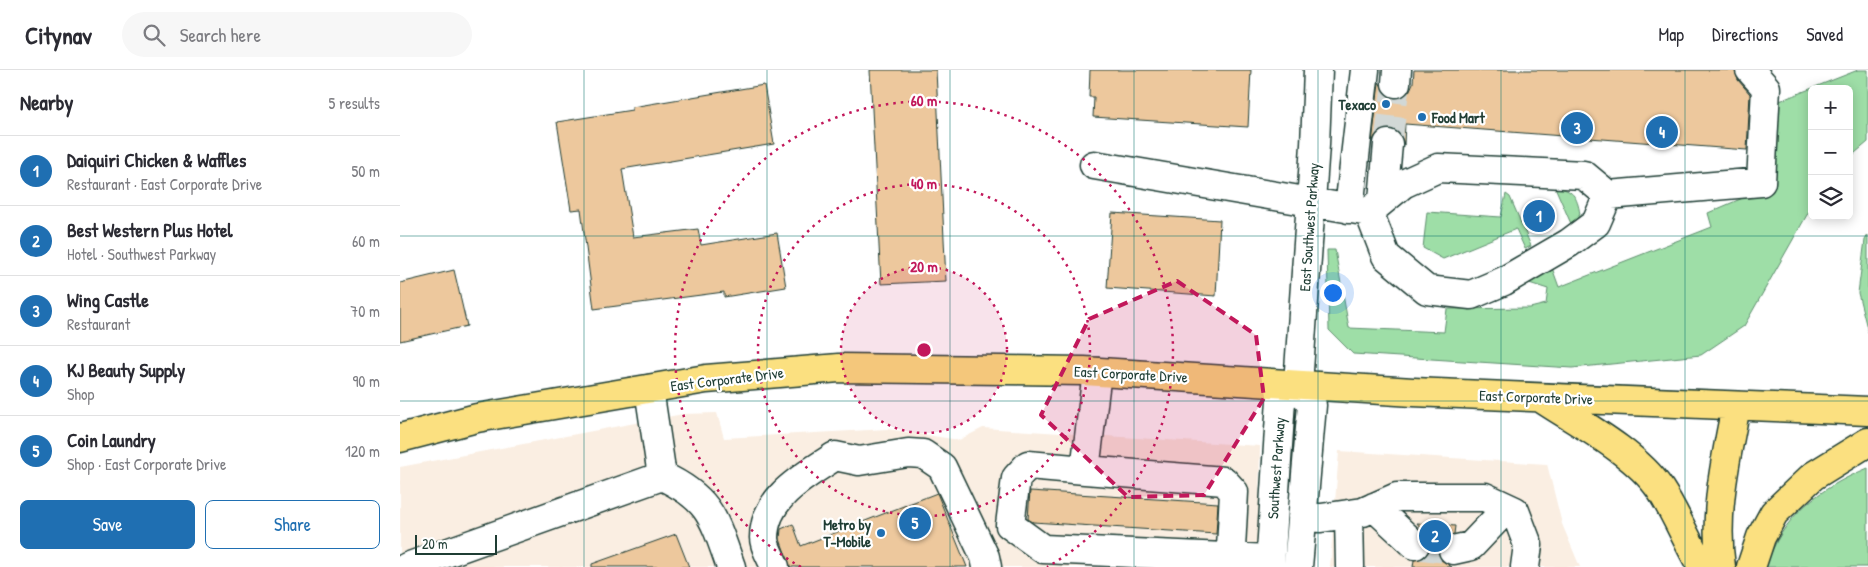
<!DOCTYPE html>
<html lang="en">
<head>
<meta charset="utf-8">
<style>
	body { margin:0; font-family:"Patrick Hand",sans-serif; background:#f7f7f7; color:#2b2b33 }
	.controls { position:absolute; right:15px; top:15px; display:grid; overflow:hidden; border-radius:8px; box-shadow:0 2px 12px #0003 }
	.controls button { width:45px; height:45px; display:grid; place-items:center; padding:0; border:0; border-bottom:1px solid #e1e1e2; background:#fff; color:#2b2b33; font:25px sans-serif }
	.scale { position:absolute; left:15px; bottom:12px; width:82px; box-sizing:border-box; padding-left:5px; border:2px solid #1f3d34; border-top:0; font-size:14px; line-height:18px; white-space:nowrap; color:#1f3d34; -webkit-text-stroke:4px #fff; paint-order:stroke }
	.you { position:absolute; left:932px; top:222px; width:18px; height:18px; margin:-12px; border:4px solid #fff; border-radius:50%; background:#1a73e8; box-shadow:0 0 0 8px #1a73e833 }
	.badge { display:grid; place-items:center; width:32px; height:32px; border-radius:50%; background:#1f6fb2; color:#fff; font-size:16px; font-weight:700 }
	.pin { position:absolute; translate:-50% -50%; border:2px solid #fff; box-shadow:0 1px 5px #0006 }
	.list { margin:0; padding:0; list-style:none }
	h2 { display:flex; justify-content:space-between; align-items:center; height:65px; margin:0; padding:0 20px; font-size:21px }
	h2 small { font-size:16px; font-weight:400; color:#7c7c81 }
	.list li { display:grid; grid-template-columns:32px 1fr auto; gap:15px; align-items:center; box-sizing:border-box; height:70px; padding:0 20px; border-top:1px solid #e1e1e2 }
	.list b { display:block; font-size:19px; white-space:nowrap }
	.list p { margin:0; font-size:16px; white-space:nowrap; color:#7c7c81 }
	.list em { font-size:16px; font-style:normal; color:#7c7c81 }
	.actions { display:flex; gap:10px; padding:15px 20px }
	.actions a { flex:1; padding:11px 0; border:1px solid #1f6fb2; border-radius:8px; text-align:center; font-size:18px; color:#1f6fb2 }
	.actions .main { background:#1f6fb2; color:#fff }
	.icon { flex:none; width:28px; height:28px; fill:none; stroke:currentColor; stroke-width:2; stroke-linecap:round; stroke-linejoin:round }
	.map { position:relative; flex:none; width:1468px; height:497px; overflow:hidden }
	header { display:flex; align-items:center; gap:30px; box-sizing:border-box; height:70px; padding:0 25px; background:#fff; border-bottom:1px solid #e1e1e2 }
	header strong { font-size:24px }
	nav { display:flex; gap:28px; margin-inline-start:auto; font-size:18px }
	.search { width:350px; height:45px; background:#f7f7f7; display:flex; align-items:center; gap:12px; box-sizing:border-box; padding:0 18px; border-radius:28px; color:#7c7c81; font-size:19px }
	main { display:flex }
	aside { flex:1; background:#fff }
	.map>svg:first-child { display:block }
	.built { fill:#faeee2 }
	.green { fill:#9edea7; stroke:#5e8e6e }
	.building { fill:#edc89d; stroke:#1f3d34 }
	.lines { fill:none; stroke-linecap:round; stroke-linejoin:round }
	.minor-tunnel { stroke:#d2d8d6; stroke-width:28; stroke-dasharray:28 14; stroke-linecap:butt }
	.minor-casing { stroke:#1f3d34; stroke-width:31 }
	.major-casing { stroke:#1f3d34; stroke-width:31 }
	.minor { stroke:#fff; stroke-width:28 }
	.major { stroke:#fbe080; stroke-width:28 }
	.marked { fill:#c2185b; fill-opacity:0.2; stroke:#c2185b; stroke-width:4; stroke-dasharray:10 6; stroke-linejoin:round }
	.grid { fill:none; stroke:#0f766e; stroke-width:1; stroke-opacity:0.55 }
	.ring { fill:none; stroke:#c2185b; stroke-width:2.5; stroke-dasharray:2.5 5 }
	.poi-dot { fill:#1f6fb2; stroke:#fff; stroke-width:2 }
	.labels { text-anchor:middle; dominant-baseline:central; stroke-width:4.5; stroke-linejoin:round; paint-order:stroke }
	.poi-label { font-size:15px; font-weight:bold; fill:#1f3d34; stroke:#fff; text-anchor:end }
	.street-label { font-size:15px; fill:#1f3d34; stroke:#fff }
	.centre { fill:#c2185b; stroke:#fff; stroke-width:2.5 }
	.ring-label { font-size:15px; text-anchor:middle; font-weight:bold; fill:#c2185b; stroke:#fff; stroke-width:4.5; stroke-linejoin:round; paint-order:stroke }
</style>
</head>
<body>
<header>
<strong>Citynav</strong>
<div class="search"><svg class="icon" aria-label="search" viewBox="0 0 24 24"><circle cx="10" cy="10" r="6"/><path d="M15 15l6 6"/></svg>Search here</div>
<nav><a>Map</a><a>Directions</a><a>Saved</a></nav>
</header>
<main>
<aside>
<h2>Nearby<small>5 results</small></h2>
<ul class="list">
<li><span class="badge">1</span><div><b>Daiquiri Chicken &amp; Waffles</b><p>Restaurant · East Corporate Drive</p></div><em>50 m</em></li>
<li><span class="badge">2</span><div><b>Best Western Plus Hotel</b><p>Hotel · Southwest Parkway</p></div><em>60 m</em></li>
<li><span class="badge">3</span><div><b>Wing Castle</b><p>Restaurant</p></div><em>70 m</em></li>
<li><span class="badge">4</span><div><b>KJ Beauty Supply</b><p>Shop</p></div><em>90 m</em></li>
<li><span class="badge">5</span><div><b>Coin Laundry</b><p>Shop · East Corporate Drive</p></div><em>120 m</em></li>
</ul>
<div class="actions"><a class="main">Save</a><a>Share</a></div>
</aside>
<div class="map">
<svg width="1468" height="497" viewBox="0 0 1468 497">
	<rect width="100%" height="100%" fill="#fff"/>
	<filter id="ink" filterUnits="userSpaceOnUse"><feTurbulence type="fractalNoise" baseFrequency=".02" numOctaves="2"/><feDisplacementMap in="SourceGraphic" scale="10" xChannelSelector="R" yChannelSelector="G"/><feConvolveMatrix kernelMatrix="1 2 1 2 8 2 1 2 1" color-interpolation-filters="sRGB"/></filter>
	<g filter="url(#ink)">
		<path class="built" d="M317,343L324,368L487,359L559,370L583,358L860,376L858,497H0V397L283,344Z
			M939,381L1147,394L1162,454L1180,497H930Z"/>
		<path class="green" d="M1458,0H1468V72L1449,88V19H1412V136L1344,256L1301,285L1172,298L953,284L929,260L927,180H935L949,258L1044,262L1047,239L1130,238L1146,234L1148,219L1126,212L1151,195L1159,217L1312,157L1308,143L1359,121L1377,32Z
			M1155,117C1173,120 1177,126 1180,144L1172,156Z
			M1106,124L1110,127L1131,176L1125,179L1116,159L1043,189L1023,178L1027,142L1101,147Z
			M1468,165V262L1458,223L1465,170Z
			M1468,398V497H1366C1382,445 1420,418 1468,398Z"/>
		<path class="building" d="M470,0H536L546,211L481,214Z
			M690,0H851L848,57L693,47L694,27H689Z
			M1014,0H1335L1338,10L1350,24L1347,80L1005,54L1004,75L1002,68L997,62L989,58L982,60L976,65L972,73L979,12L988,26L995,29L1002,27L1009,22L1013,13Z
			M364,15L374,74L222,99L233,167L298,159L301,175L377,163L386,217L324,227V222L194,239L181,139L171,140L157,52L232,40V37Z
			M712,143L820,150L816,226L707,218Z
			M54,200L67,256L0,271V213Z
			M630,421L818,433L816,464L633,452L628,449Z
			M537,423L567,497H390L380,469L381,459L393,454L401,476Z
			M1017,453L1055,456L1054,464L1043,468L1038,476V483L1041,490L1052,497H1013L1014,490L1026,486L1030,478V470Z
			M276,464L289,497H192V494Z"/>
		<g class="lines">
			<path class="minor-tunnel" d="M988,74L996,13
				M1015,475L1053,480"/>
			<defs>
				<path id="minor" d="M996,13L997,0
					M694,95L969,142L1003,114L1038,98L1184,105L1208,125L1196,153L1169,173L1104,211L1071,225L1027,220L986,186L969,142
					M1208,125L1361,112L1366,18L1350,0
					M983,130L988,74
					M949,139L965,0
					M697,302L685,400L628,395L616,408L610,455L643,479L870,489
					M898,314L915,75L918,0
					M898,314L912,335L898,497
					M685,400L824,411L834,422L830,497
					M262,406C311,429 314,449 331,497
					M974,437L1015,475
					M949,444L950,497
					M902,447L921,448L963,442L997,427H1085L1115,441L1128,475L1125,497
					M1053,480L1071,476L1107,438
					M7,497L262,406L249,319
					M375,497C372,489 364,477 364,468C364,426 406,406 435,386L459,391L508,383L523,384L542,397L585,487L587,497
					M870,497L881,330L898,314"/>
				<path id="major" d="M1141,328C1177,352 1235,382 1260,419C1276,443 1287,472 1302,497
					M0,368L77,348L306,309L439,298L684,301L1013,322L1468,341
					M1321,497C1313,443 1326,389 1336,336
					M1351,497L1361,467L1374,443L1413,406L1468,372"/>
			</defs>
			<use href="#minor" class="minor-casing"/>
			<use href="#major" class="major-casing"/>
			<use href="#minor" class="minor"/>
			<use href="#major" class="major"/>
		</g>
	</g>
	<path class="marked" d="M777,211L856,265L864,328L804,425L728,427L641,345L689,249Z"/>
	<path class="grid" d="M184,0V497M367,0V497M550,0V497M734,0V497M918,0V497M1101,0V497M1285,0V497M0,166H1468M0,331H1468"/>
	<circle cx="524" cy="280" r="83" fill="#c2185b" fill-opacity=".12"/>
	<g class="ring">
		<circle cx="524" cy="280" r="83"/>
		<circle cx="524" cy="280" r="166"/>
		<path d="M401 497A249 249 0 1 1 647 497"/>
	</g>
	<g class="poi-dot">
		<circle cx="986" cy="34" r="5"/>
		<circle cx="1022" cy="47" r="5"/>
		<circle cx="481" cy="463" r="5"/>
	</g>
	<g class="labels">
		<g class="poi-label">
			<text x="976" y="34">Texaco</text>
			<text x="1032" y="47" text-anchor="start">Food Mart</text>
			<text x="471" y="454">Metro by<tspan x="471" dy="17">T-Mobile</tspan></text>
		</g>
		<g class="street-label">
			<text transform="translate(909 157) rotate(-86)">East Southwest Parkway</text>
			<text transform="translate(731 304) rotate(3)">East Corporate Drive</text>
			<text transform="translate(327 309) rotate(-7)">East Corporate Drive</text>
			<text transform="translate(1136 327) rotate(2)">East Corporate Drive</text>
			<text transform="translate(876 398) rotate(-86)">Southwest Parkway</text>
		</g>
	</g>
	<circle cx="524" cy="280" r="8" class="centre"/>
	<g class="ring-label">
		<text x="524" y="36">60 m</text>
		<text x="524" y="119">40 m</text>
		<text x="524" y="202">20 m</text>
	</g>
</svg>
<div class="controls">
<button>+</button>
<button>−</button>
<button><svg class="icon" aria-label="layers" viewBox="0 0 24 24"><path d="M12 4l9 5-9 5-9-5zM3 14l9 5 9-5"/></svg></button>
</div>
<div class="scale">20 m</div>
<div class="you"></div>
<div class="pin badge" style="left:1139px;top:146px">1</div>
<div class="pin badge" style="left:1035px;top:466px">2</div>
<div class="pin badge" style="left:1177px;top:58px">3</div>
<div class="pin badge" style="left:1262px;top:62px">4</div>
<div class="pin badge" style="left:515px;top:453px">5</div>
</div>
</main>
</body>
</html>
